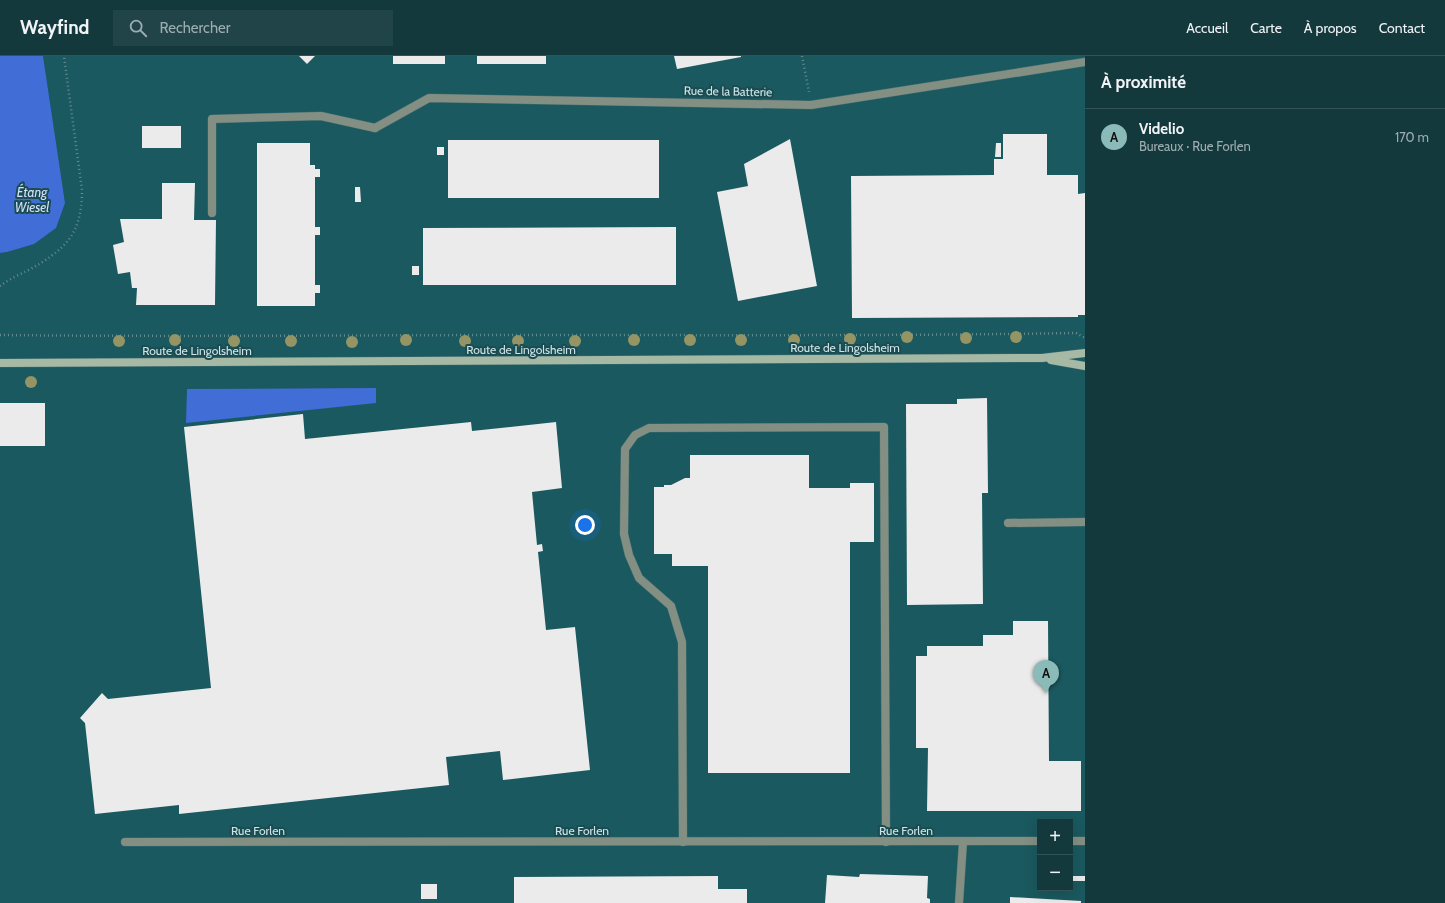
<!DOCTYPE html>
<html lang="fr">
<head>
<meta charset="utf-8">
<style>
	body { margin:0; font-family:Cabin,sans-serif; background:#214448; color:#f1f3f6 }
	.controls { position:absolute; right:12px; bottom:12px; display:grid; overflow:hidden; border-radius:0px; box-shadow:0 4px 16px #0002 }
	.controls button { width:36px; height:36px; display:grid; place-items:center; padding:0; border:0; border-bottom:1px solid #335357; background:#14393d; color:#f1f3f6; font:20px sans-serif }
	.you { position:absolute; left:585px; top:469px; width:14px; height:14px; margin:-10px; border:3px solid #fff; border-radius:50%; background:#1a73e8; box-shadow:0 0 0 6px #1a73e833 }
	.badge { display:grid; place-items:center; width:26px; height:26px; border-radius:50%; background:#8bbbb9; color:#111; font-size:13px; font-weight:700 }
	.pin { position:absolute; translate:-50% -33px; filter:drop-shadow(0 1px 2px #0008) }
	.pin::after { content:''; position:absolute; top:21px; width:14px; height:12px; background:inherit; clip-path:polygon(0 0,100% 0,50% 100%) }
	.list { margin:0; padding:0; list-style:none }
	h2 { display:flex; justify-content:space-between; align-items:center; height:52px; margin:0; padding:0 16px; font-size:17px }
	h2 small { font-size:13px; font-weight:400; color:#9dacb0 }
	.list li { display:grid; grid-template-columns:26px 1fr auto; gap:12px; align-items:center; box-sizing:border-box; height:56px; padding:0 16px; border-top:1px solid #335357 }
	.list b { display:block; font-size:15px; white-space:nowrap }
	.list p { margin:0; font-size:13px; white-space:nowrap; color:#9dacb0 }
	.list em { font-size:13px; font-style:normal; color:#9dacb0 }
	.icon { flex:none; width:22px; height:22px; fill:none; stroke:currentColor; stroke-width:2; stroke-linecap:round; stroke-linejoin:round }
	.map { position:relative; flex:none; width:1085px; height:847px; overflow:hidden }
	header { display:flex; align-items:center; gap:24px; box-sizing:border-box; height:56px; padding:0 20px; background:#14393d; border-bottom:1px solid #335357 }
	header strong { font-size:19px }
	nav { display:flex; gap:22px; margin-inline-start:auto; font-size:14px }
	.search { width:280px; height:36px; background:#214448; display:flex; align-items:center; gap:10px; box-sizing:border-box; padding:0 14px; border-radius:0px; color:#9dacb0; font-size:15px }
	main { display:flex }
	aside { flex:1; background:#14393d }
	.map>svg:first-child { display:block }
	.built { fill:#1a595f; fill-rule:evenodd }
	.water { fill:#416dd6 }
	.building { fill:#ebebeb }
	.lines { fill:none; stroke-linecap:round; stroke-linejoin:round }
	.lane-casing { stroke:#3f6b6f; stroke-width:9 }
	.street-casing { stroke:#3f6b6f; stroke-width:9 }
	.secondary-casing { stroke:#3f6b6f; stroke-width:9 }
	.path { stroke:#658b8f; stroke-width:2.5; stroke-dasharray:1 3; stroke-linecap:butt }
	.lane { stroke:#838f83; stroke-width:8 }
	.street { stroke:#838f83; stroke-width:8 }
	.secondary { stroke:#a6b9a5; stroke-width:8 }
	.tree { fill:#959464 }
	.labels { text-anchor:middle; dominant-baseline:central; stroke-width:4; stroke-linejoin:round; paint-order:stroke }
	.street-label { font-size:12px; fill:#cde5e8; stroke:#1b4c51 }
	.water-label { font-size:13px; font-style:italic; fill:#d4e2fd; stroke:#1b4c51 }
</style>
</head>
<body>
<header>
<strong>Wayfind</strong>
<div class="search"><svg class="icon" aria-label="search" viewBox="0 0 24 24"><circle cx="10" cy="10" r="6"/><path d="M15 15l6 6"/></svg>Rechercher</div>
<nav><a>Accueil</a><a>Carte</a><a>À propos</a><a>Contact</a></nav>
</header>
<main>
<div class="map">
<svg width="1085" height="847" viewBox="0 0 1085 847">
	<rect width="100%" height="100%" fill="#1b4c51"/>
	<path class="built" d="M43,0H1085V847H0V197L7,196L65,147ZM1040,766H1070V832H1040Z"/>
	<path class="water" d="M0,0H43L65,147L56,172L34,188L7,196L0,197Z
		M376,332V347L186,367L187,333Z"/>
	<path class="building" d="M299,0H315L307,8Z
		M393,0H445V8H393Z
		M477,0H546V8H477Z
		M674,0H741V1L677,13Z
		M142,70H181V92H142Z
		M1003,78H1047V119H1078V138L1085,137V259H1078V261L852,262L851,120L994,119V103H1003Z
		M790,83L817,230L738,245L717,136L748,130L744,108Z
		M448,84H659V142H448Z
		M257,87H310V109H315V113H320V121H315V171H320V179H315V229H320V237H315V250H257Z
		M996,87H1001V101H995Z
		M437,91H444V99H437Z
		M162,127H195L194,164H216L215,249H136L137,232H132L130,216L118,218L113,189L124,186L120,163H162Z
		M355,131H360L361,146H355Z
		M676,171V229H423V172Z
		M412,210H419V219H412Z
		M987,342L988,437H982L983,548L907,549L906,348H957V343Z
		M0,347H45V390H0Z
		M303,358L305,383L471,366L472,375L556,366L562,432L532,436L537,489L542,488L543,495L538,496L546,574L575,571L590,714L503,724L500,695L446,701L449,729L179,758V749L95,758L85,667L80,662L102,637L108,643L211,632L184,371Z
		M690,399H809V432H850V427H874V486H850V717H708V510H672V498H654V431H664V429H671L685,422H690Z
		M1013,565H1048L1049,705H1081V755H927L928,692H916V600H927V590H983V579H1013Z
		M860,818L928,820L927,842L930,843V847H825L827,819L859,821Z
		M718,820V833H747V847H514V821Z
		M1073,820H1085V825H1073Z
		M421,828H437V843H421Z
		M1010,841L1081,845V847H1010Z"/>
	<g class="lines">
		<defs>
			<path id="lane" d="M212,157V63L321,60L375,72
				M1008,467L1085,466
				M683,786L682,586L671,550L639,522L629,499L624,478L625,393L635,379L649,372L884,371L886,786
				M959,847L963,786"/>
			<path id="street" d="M375,72L429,42L811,49L1085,6
				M1070,785H1085
				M125,786L1040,785"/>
			<path id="secondary" d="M1051,304L1085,310
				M0,307L1042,302L1085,297"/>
		</defs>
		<use href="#lane" class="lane-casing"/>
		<use href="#street" class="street-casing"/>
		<use href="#secondary" class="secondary-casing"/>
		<path class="path" d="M802,0L809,36
			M0,230C8,224 18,219 27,215C65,194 82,179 82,134L64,0
			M0,279C178,281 357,279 535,279C715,279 896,280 1076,277L1085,282"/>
		<use href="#lane" class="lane"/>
		<use href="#street" class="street"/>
		<use href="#secondary" class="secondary"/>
	</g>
	<g class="tree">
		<circle cx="907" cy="281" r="6"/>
		<circle cx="1016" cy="281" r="6"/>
		<circle cx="966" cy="282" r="6"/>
		<circle cx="850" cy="283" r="6"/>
		<circle cx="175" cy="284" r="6"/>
		<circle cx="406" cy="284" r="6"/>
		<circle cx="634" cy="284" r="6"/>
		<circle cx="690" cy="284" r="6"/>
		<circle cx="741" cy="284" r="6"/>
		<circle cx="794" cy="284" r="6"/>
		<circle cx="119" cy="285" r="6"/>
		<circle cx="234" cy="285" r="6"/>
		<circle cx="291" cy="285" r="6"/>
		<circle cx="465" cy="285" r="6"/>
		<circle cx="518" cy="285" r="6"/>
		<circle cx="575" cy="285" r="6"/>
		<circle cx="352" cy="286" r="6"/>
		<circle cx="31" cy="326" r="6"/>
	</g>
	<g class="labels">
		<g class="street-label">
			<text transform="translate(728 35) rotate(1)">Rue de la Batterie</text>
			<text x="845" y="291">Route de Lingolsheim</text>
			<text x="521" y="293">Route de Lingolsheim</text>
			<text x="197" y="294">Route de Lingolsheim</text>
			<text x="258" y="774">Rue Forlen</text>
			<text x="582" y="774">Rue Forlen</text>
			<text x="906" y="774">Rue Forlen</text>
		</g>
		<g class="water-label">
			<text x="32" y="136">Étang<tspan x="32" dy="15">Wiesel</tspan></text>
		</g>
	</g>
</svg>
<div class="controls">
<button>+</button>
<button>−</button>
</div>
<div class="you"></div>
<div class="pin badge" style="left:1046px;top:637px">A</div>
</div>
<aside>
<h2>À proximité<small></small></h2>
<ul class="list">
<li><span class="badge">A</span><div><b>Videlio</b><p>Bureaux · Rue Forlen</p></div><em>170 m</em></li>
</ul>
</aside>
</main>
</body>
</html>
